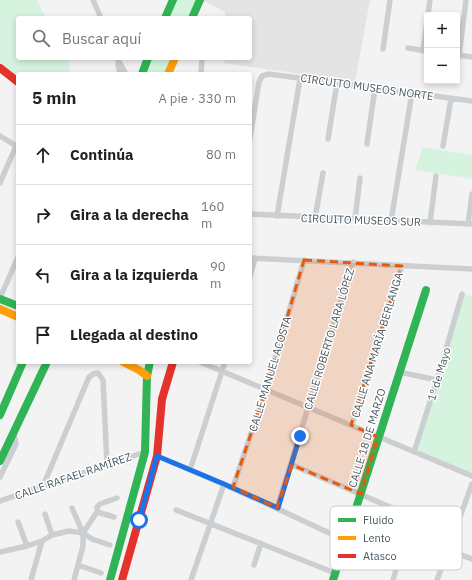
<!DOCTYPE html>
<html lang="es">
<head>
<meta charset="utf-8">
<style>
	body { margin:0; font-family:"IBM Plex Sans",sans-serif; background:#f2f2f2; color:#202124 }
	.controls { position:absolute; right:12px; top:12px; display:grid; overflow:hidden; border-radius:4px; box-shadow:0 2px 6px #0003 }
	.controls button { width:36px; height:36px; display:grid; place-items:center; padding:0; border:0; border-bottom:1px solid #e0e0e0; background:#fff; color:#202124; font:20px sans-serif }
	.stop { position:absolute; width:12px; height:12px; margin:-9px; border:3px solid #1a73e8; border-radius:50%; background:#fff }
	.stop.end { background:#1a73e8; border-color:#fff; box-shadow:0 1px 4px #0008 }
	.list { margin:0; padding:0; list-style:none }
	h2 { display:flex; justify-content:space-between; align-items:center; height:52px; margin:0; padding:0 16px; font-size:17px }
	h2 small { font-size:13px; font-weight:400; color:#757577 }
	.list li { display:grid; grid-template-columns:26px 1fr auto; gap:12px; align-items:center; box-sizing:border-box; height:60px; padding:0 16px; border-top:1px solid #e0e0e0 }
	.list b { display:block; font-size:15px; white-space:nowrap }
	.list em { font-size:13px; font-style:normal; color:#757577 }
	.icon { flex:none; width:22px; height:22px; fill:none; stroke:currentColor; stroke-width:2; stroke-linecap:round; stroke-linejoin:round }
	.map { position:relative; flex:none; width:472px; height:580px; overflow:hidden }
	.search { position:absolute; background:#fff; box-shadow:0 2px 6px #0003; left:16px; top:16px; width:236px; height:44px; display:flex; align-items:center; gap:10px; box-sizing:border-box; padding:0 14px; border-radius:4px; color:#757577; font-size:15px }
	.panel { position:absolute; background:#fff; box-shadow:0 2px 6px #0003; left:16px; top:72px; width:236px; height:292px; border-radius:4px }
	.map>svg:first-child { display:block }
	.education { fill:#e4e4e5 }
	.green { fill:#d6f3df }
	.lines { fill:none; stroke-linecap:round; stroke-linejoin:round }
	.street { stroke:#cccfd2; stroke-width:5.5 }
	.fast { stroke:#30b455; stroke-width:8 }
	.slow { stroke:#ff9f0a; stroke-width:8 }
	.jam { stroke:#e5322d; stroke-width:8 }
	.route { stroke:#1a73e8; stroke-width:5 }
	.marked { fill:#e8590c; fill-opacity:0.2; stroke:#e8590c; stroke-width:3; stroke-dasharray:8 5; stroke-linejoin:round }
	.labels { text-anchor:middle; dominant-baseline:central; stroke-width:3; stroke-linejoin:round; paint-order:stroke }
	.street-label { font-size:11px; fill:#485761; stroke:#fff }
	.key { fill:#fff; stroke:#c8cdd0; stroke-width:1 }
	.key-label { font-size:11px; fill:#485761 }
</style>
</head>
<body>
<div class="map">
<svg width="472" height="580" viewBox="0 0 472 580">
	<rect width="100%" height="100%" fill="#f3f3f3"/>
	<path class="education" d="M203,0H370L355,82L224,63V58H250V18H225V12Z"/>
	<path class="green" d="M0,0H37L46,18H18V58H68L70,69L69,74H18V82L0,68Z
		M173,0H200L192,18H165Z
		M148,58H175L168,74H142Z
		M423,147L472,155V179L415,170Z
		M462,294L472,296V477L414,452Z"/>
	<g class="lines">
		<path class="street" d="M93,0L101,18
			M428,15L430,0
			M408,48L427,51
			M383,49L390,0
			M423,51L427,22
			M457,55L472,57
			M459,56L466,0
			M117,58L126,74
			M118,64L120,74
			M201,74L202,58
			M0,136L18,147
			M250,138L259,82L262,76L269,74L472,101
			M328,139L337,83
			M367,144L375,88
			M443,146L451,99
			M0,183L16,146
			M250,214L472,224
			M277,216L300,79
			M315,218L323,173
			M355,219L360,178
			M391,221L412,93
			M430,223L436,176
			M468,224L472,194
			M250,258L472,269
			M250,276L255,258
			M0,298L18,257
			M200,362L472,476
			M399,372L437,380
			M352,425L402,266
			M414,452L437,380L462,294
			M157,456C221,482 283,511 346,541
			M292,465L453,534
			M190,470L225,362
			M0,477L16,444L14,434
			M43,486L89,377L93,374L98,373L103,380L107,464
			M233,487L266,389L304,260
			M0,501L145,452
			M72,508L83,533V546L74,580
			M277,508L353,262
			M176,510L335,573
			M97,512L114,517
			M45,514L52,535
			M18,522L27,546
			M83,533L97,512V507L100,504L117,498
			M448,550L472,559
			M0,552L27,546L42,541L52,535L69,531L83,533L92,539L110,545
			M78,565L101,573
			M254,565L261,543
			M31,580L42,541
			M191,580L224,484
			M393,580L396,570
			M437,580L472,484"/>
		<path class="fast" d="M165,18L173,0
			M192,18L200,0
			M142,74L148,58
			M0,299L18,306
			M0,415L23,362
			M0,461L47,362
			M110,580L145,452L147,376L150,362
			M333,580L426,290"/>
		<path class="slow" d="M168,74L175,58
			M0,309L18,317
			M123,362L139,370L147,376"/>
		<path class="jam" d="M0,68L18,82
			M122,580L157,456L162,399L173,362"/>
	</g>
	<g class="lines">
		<path class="route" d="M139,520L157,456L224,484L278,508L300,436"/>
	</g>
	<path class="marked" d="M304,260L402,266L351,425L378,437L361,494L292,465L277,508L233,487L266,389Z"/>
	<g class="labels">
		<g class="street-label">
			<text transform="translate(367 87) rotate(8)">CIRCUITO MUSEOS NORTE</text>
			<text transform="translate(361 220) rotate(2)">CIRCUITO MUSEOS SUR</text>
			<text transform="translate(329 339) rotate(-73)">CALLE ROBERTO LARA LÓPEZ</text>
			<text transform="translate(377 345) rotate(-73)">CALLE ANA MARÍA BERLANGA</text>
			<text transform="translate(270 374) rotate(-73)">CALLE MANUEL ACOSTA</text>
			<text transform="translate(439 374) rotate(-73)">1º de Mayo</text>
			<text transform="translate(367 438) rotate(-73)">CALLE 18 DE MARZO</text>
			<text transform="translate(73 476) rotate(-19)">CALLE RAFAEL RAMÍREZ</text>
		</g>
	</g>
	<rect x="330" y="506" width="132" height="64" rx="6" class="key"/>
	<rect x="338" y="518" width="18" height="4" fill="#30b455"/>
	<rect x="338" y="536" width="18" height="4" fill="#ff9f0a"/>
	<rect x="338" y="554" width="18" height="4" fill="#e5322d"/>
	<g class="key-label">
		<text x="363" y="524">Fluido</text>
		<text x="363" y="542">Lento</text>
		<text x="363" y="560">Atasco</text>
	</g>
</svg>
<div class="controls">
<button>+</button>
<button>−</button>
</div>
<div class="stop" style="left:139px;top:520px"></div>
<div class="stop end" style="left:300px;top:436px"></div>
<div class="search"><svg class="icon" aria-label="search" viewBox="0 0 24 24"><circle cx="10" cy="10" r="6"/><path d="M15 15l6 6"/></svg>Buscar aquí</div>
<section class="panel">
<h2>5 min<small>A pie · 330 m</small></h2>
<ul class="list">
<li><svg class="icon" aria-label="ahead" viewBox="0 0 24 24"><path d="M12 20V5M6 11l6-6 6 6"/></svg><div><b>Continúa</b></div><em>80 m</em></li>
<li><svg class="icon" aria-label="right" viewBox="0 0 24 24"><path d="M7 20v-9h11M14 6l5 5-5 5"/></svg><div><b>Gira a la derecha</b></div><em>160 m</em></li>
<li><svg class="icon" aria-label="left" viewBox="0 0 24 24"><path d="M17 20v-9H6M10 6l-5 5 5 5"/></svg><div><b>Gira a la izquierda</b></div><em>90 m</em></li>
<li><svg class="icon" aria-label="arrive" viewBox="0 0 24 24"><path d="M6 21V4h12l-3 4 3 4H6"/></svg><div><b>Llegada al destino</b></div></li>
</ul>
</section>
</div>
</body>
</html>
